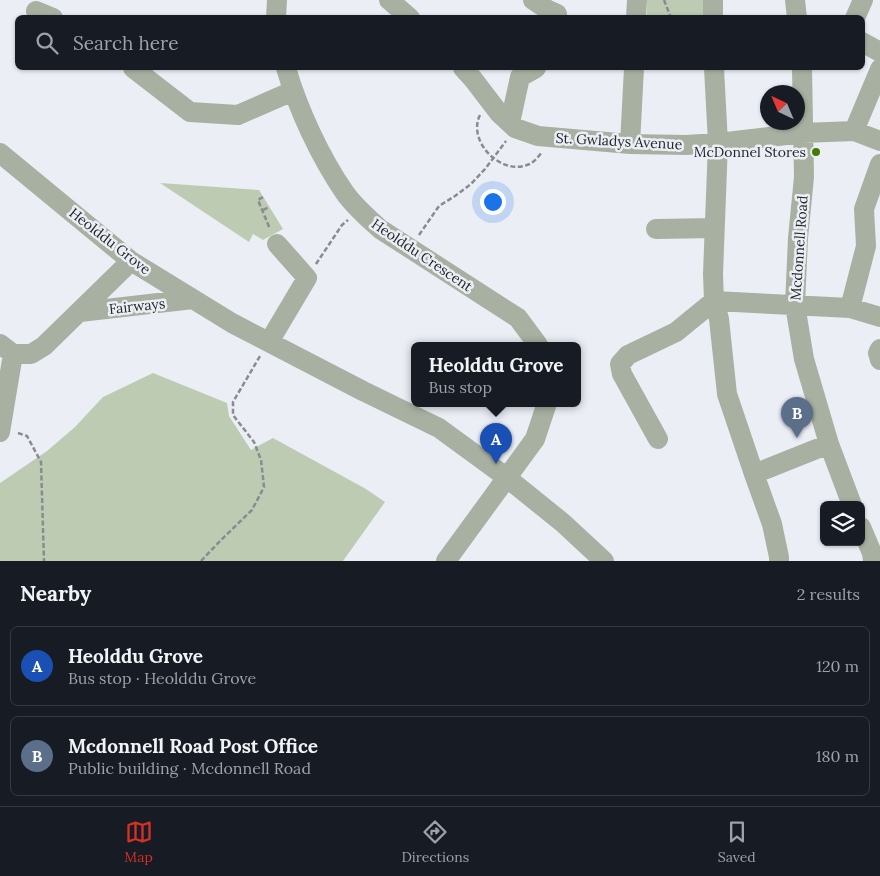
<!DOCTYPE html>
<html lang="en">
<head>
<meta charset="utf-8">
<style>
	body { margin:0; font-family:Lora,serif; background:#242831; color:#f1f3f6 }
	.controls { position:absolute; right:15px; bottom:15px; display:grid; overflow:hidden; border-radius:8px; box-shadow:0 1px 4px #0004 }
	.controls button { width:45px; height:45px; display:grid; place-items:center; padding:0; border:0; border-bottom:1px solid #363941; background:#171b24; color:#f1f3f6; font:25px sans-serif }
	.compass { position:absolute; left:760px; top:85px; width:45px; height:45px; border-radius:50%; background:#171b24; box-shadow:0 1px 4px #0004; rotate:316deg }
	.you { position:absolute; left:492px; top:201px; width:18px; height:18px; margin:-12px; border:4px solid #fff; border-radius:50%; background:#1a73e8; box-shadow:0 0 0 8px #1a73e833 }
	.badge { display:grid; place-items:center; width:32px; height:32px; border-radius:50%; background:#d93025; color:#fff; font-size:16px; font-weight:700 }
	.pin { position:absolute; translate:-50% -41px; filter:drop-shadow(0 1px 2px #0008) }
	.pin::after { content:''; position:absolute; top:26px; width:18px; height:15px; background:inherit; clip-path:polygon(0 0,100% 0,50% 100%) }
	.popup { position:absolute; left:411px; top:342px; width:170px; height:65px; box-sizing:border-box; display:grid; place-content:center; border-radius:8px; background:#171b24; filter:drop-shadow(0 1px 4px #0005); font-size:16px; white-space:nowrap; color:#9ea1a6 }
	.popup b { font-size:19px; color:#f1f3f6 }
	.popup::after { content:''; position:absolute; left:50%; top:100%; margin-left:-10px; border:10px solid transparent; border-top-color:#171b24 }
	.list { margin:0; padding:0; list-style:none }
	h2 { display:flex; justify-content:space-between; align-items:center; height:65px; margin:0; padding:0 20px; font-size:21px }
	h2 small { font-size:16px; font-weight:400; color:#9ea1a6 }
	.list li { display:grid; grid-template-columns:32px 1fr auto; gap:15px; align-items:center; box-sizing:border-box; height:80px; margin:0 10px 10px; padding:0 10px; border:1px solid #363941; border-radius:8px }
	.list b { display:block; font-size:19px; white-space:nowrap }
	.list p { margin:0; font-size:16px; white-space:nowrap; color:#9ea1a6 }
	.list em { font-size:16px; font-style:normal; color:#9ea1a6 }
	.icon { flex:none; width:28px; height:28px; fill:none; stroke:currentColor; stroke-width:2; stroke-linecap:round; stroke-linejoin:round }
	.map { position:relative; flex:none; width:880px; height:561px; overflow:hidden }
	.search { position:absolute; background:#171b24; box-shadow:0 1px 4px #0004; left:15px; right:15px; top:15px; height:55px; display:flex; align-items:center; gap:12px; box-sizing:border-box; padding:0 18px; border-radius:8px; color:#9ea1a6; font-size:19px }
	.sheet { height:245px; background:#171b24 }
	nav { display:flex; justify-content:space-around; align-items:center; box-sizing:border-box; height:70px; border-top:1px solid #363941; background:#171b24; font-size:14px; color:#9ea1a6 }
	nav a { display:grid; justify-items:center; gap:2px }
	nav .on { color:#d93025 }
	.map>svg:first-child { display:block }
	.green { fill:#bdcbb2 }
	.lines { fill:none; stroke-linecap:round; stroke-linejoin:round }
	.path { stroke:#898b90; stroke-width:2.5; stroke-dasharray:5 2.5; stroke-linecap:butt }
	.minor { stroke:#a8b1a1; stroke-width:20 }
	.poi-dot { fill:#487900; stroke:#eceef6; stroke-width:2 }
	.labels { text-anchor:middle; dominant-baseline:central; stroke-width:5; stroke-linejoin:round; paint-order:stroke }
	.street-label { font-size:14px; fill:#252629; stroke:#eceef6 }
	.poi-label { font-size:14px; fill:#252629; stroke:#eceef6; text-anchor:end }
</style>
</head>
<body>
<div class="map">
<svg width="880" height="561" viewBox="0 0 880 561">
	<rect width="100%" height="100%" fill="#eceef6"/>
	<path class="green" d="M647,0H706L707,17L647,18Z
		M160,183L259,190L283,229L263,240L253,234L249,242Z
		M153,373L227,403L229,416L251,450L273,438L366,489L385,502L343,561H0V483L47,451L75,427L103,397Z"/>
	<g class="lines">
		<path class="path" d="M664,0L671,18
			M480,115C467,141 500,175 527,165C534,163 538,157 542,152
			M263,197L258,200L270,229
			M263,210L269,207
			M419,235L439,206L455,196L471,184L485,169L506,141
			M316,264L342,225L348,220
			M18,433L27,436L41,462L44,561
			M201,561L221,540L252,510L264,487L261,460L254,442L233,415V402L260,356"/>
		<path class="minor" d="M389,0L410,18
			M533,0L548,10L557,14
			M713,0V18
			M795,0L797,18
			M36,11L53,18
			M276,18L277,0
			M636,18L637,0
			M855,18L863,0
			M862,42L880,52
			M133,68L190,112L238,115L293,91
			M286,68C298,109 320,157 345,193C354,206 368,218 380,229L518,318L538,345
			M463,68L473,79L499,113L515,128L538,136L630,144L686,145L718,143L803,133L854,131L880,141
			M714,68L718,143L713,274L714,301L719,319L727,394L754,474L772,524L779,557V561
			M802,68L804,177L798,238L795,305L804,359L829,444L852,505
			M510,123L520,77L536,68
			M854,131L880,69
			M630,144L634,68
			M0,153L131,261L232,323L363,391L439,428L506,477L563,523L604,561
			M656,229L714,228
			M850,308L866,246L864,209L880,164
			M80,312L193,299
			M269,342L307,278L277,244
			M0,344L13,354H31L44,346L131,261
			M880,349L878,353L880,360
			M0,432L13,354
			M658,439L622,374L620,364L628,355L676,332L714,301L850,308L880,317
			M754,474L829,444
			M861,527L872,553L873,561
			M446,561L535,439L547,403"/>
	</g>
	<circle class="poi-dot" cx="816" cy="152" r="5"/>
	<g class="labels">
		<g class="street-label">
			<text transform="translate(619 141) rotate(3)">St. Gwladys Avenue</text>
			<text transform="translate(110 241) rotate(38)">Heolddu Grove</text>
			<text transform="translate(799 248) rotate(-86)">Mcdonnell Road</text>
			<text transform="translate(422 255) rotate(34)">Heolddu Crescent</text>
			<text transform="translate(137 306) rotate(-6)">Fairways</text>
		</g>
		<g class="poi-label">
			<text x="806" y="152">McDonnel Stores</text>
		</g>
	</g>
</svg>
<div class="controls">
<button><svg class="icon" aria-label="layers" viewBox="0 0 24 24"><path d="M12 4l9 5-9 5-9-5zM3 14l9 5 9-5"/></svg></button>
</div>
<svg class="compass" viewBox="-18 -18 36 36"><path d="M0-13l5 13h-10z" fill="#e53935"/><path d="M0 13l5-13h-10z" fill="#9ea1a6"/></svg>
<div class="you"></div>
<div class="pin badge" style="left:496px;top:464px;background:#1a4fb4">A</div>
<div class="popup"><b>Heolddu Grove</b>Bus stop</div>
<div class="pin badge" style="left:797px;top:438px;background:#5c6f8a">B</div>
<div class="search"><svg class="icon" aria-label="search" viewBox="0 0 24 24"><circle cx="10" cy="10" r="6"/><path d="M15 15l6 6"/></svg>Search here</div>
</div>
<section class="sheet">
<h2>Nearby<small>2 results</small></h2>
<ul class="list">
<li><span class="badge" style="background:#1a4fb4">A</span><div><b>Heolddu Grove</b><p>Bus stop · Heolddu Grove</p></div><em>120 m</em></li>
<li><span class="badge" style="background:#5c6f8a">B</span><div><b>Mcdonnell Road Post Office</b><p>Public building · Mcdonnell Road</p></div><em>180 m</em></li>
</ul>
</section>
<nav>
<a class="on"><svg class="icon" aria-label="map" viewBox="0 0 24 24"><path d="M3 6l6-2 6 2 6-2v14l-6 2-6-2-6 2zM9 4v14M15 6v14"/></svg>Map</a>
<a><svg class="icon" aria-label="directions" viewBox="0 0 24 24"><path d="M12 3l9 9-9 9-9-9zM9 14v-3h6M13 9l2 2-2 2"/></svg>Directions</a>
<a><svg class="icon" aria-label="saved" viewBox="0 0 24 24"><path d="M7 4h10v16l-5-4-5 4z"/></svg>Saved</a>
</nav>
</body>
</html>
